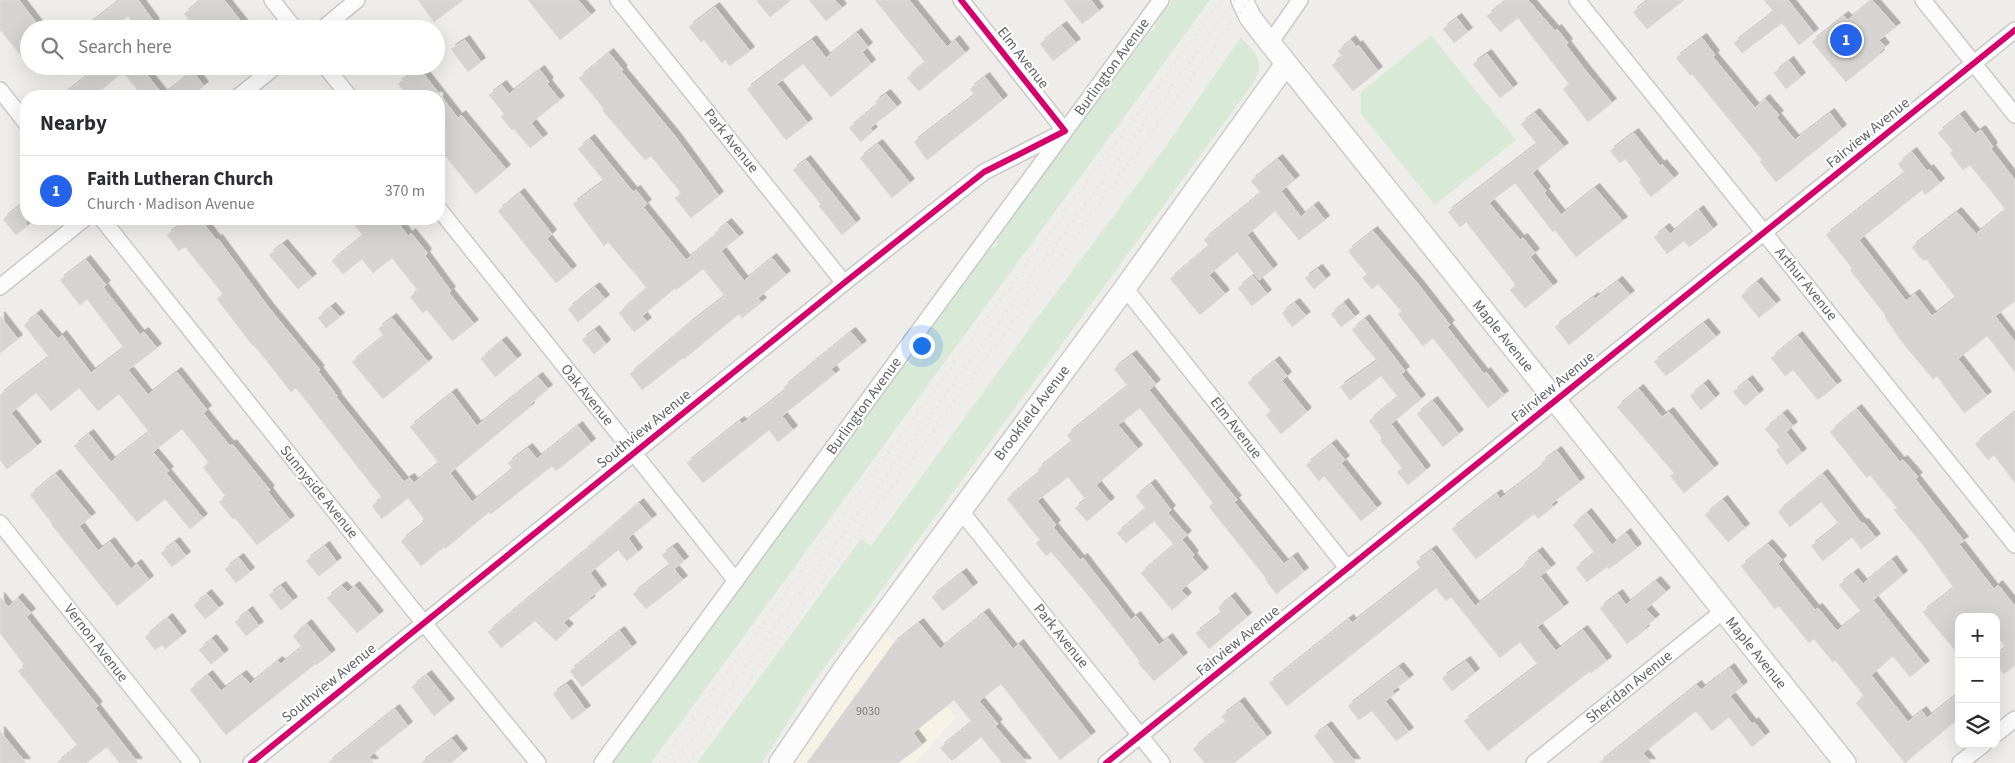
<!DOCTYPE html>
<html lang="en">
<head>
<meta charset="utf-8">
<style>
	body { margin:0; font-family:"Source Sans 3",sans-serif; background:#f7f7f7; color:#2b2b33 }
	.controls { position:absolute; right:15px; bottom:15px; display:grid; overflow:hidden; border-radius:10px; box-shadow:0 5px 20px #0002 }
	.controls button { width:45px; height:45px; display:grid; place-items:center; padding:0; border:0; border-bottom:1px solid #e1e1e2; background:#fff; color:#2b2b33; font:25px sans-serif }
	.you { position:absolute; left:921px; top:345px; width:18px; height:18px; margin:-12px; border:4px solid #fff; border-radius:50%; background:#1a73e8; box-shadow:0 0 0 8px #1a73e833 }
	.badge { display:grid; place-items:center; width:32px; height:32px; border-radius:50%; background:#2563eb; color:#fff; font-size:16px; font-weight:700 }
	.pin { position:absolute; translate:-50% -50%; border:2px solid #fff; box-shadow:0 1px 5px #0006 }
	.list { margin:0; padding:0; list-style:none }
	h2 { display:flex; justify-content:space-between; align-items:center; height:65px; margin:0; padding:0 20px; font-size:21px }
	h2 small { font-size:16px; font-weight:400; color:#7c7c81 }
	.list li { display:grid; grid-template-columns:32px 1fr auto; gap:15px; align-items:center; box-sizing:border-box; height:70px; padding:0 20px; border-top:1px solid #e1e1e2 }
	.list b { display:block; font-size:19px; white-space:nowrap }
	.list p { margin:0; font-size:16px; white-space:nowrap; color:#7c7c81 }
	.list em { font-size:16px; font-style:normal; color:#7c7c81 }
	.icon { flex:none; width:28px; height:28px; fill:none; stroke:currentColor; stroke-width:2; stroke-linecap:round; stroke-linejoin:round }
	.map { position:relative; flex:none; width:2015px; height:763px; overflow:hidden }
	.search { position:absolute; background:#fff; box-shadow:0 5px 20px #0002; left:20px; top:20px; width:425px; height:55px; display:flex; align-items:center; gap:12px; box-sizing:border-box; padding:0 18px; border-radius:28px; color:#7c7c81; font-size:19px }
	.panel { position:absolute; background:#fff; box-shadow:0 5px 20px #0002; left:20px; top:90px; width:425px; height:135px; border-radius:20px }
	.map>svg:first-child { display:block }
	.commercial { fill:#f6f2e6 }
	.green { fill:#d9e9d7 }
	.building { fill:#d5d4d3; stroke:#dedcd9; filter:url(#shadow) }
	.lines { fill:none; stroke-linecap:round; stroke-linejoin:round }
	.street-casing { stroke:#c9c9c9; stroke-width:18 }
	.secondary-casing { stroke:#cbcbcb; stroke-width:24 }
	.street { stroke:#fcfcfc; stroke-width:15 }
	.secondary { stroke:#fcfcfc; stroke-width:21 }
	.rail { stroke:#e4e4e3; stroke-width:4; stroke-dasharray:1 6; stroke-linecap:butt }
	.cycleway-casing { stroke:#fff; stroke-width:9 }
	.cycleway { stroke:#d6006c; stroke-width:6 }
	.labels { text-anchor:middle; dominant-baseline:central; stroke-width:4; stroke-linejoin:round; paint-order:stroke }
	.number-label { font-size:12px; fill:#7e8083 }
	.street-label { font-size:15px; fill:#5f6367; stroke:#fff }
</style>
</head>
<body>
<div class="map">
<svg width="2015" height="763" viewBox="0 0 2015 763">
	<defs>
		<filter id="shadow"><feDropShadow dx="4.5" dy="-4.5" stdDeviation="0" flood-color="#0004"/></filter>
	</defs>
	<rect width="100%" height="100%" fill="#eeedea"/>
	<path class="commercial" d="M881,626L956,717L915,763H780Z"/>
	<path class="green" d="M1173,0H1210L651,763H613L904,365L911,362L912,354L989,250L997,245L998,237L1149,32L1154,30L1156,22Z
		M1431,35L1516,140L1435,205L1361,114V92Z
		M1241,37C1257,55 1266,63 1252,85L808,690L762,763H697L861,539L871,546L1038,317L1166,146Z"/>
	<path class="building" d="M0,0H19L41,29H29V65L0,30Z
		M120,0H138L155,23L147,29H138L128,16L112,29H83Z
		M201,0H224L247,29H196L184,14Z
		M418,0H463L434,22Z
		M528,0H578L591,15L560,40Z
		M756,0H791L770,17Z
		M809,0H835L842,8L826,21Z
		M875,0H909L947,47L955,40L965,53L919,91L907,78L925,62Z
		M1064,0H1091L1099,11L1082,24Z
		M1507,0H1528L1555,31L1557,29L1568,43L1566,45L1582,66L1612,103L1588,122L1563,89L1569,84L1518,18L1500,32L1487,16Z
		M1649,0H1684L1647,29L1633,12Z
		M1764,0H1788L1814,33L1799,45L1782,23L1742,53L1734,43L1774,12Z
		M1872,0L1896,27L1879,40L1885,47L1878,53L1880,54L1846,82L1812,42L1844,16L1848,20Z
		M715,7L750,51L730,66L725,60L722,63L704,40L701,42L689,27Z
		M1457,18L1468,32L1454,43L1443,29Z
		M1062,26L1076,43L1053,61L1040,44Z
		M857,33L868,47L862,52L871,64L831,97L803,64L777,84L808,123L786,140L747,89L812,40L826,58Z
		M1702,38L1715,55L1713,57L1755,108L1765,99L1779,115L1776,117L1795,140L1830,113L1842,129L1776,182L1760,162L1762,160L1692,74L1690,75L1676,58Z
		M465,40L481,62L468,72L451,49Z
		M1351,40L1356,47L1358,45L1378,71L1353,91L1332,65L1342,57L1338,51Z
		M609,53L623,70L621,71L675,136L719,196L691,218L675,198L681,193L651,156L645,160L602,110L604,109L579,78Z
		M1487,54L1513,88L1500,98L1473,64Z
		M1789,61L1801,77L1786,89L1774,73Z
		M99,66H140L163,95L193,72L204,86L191,96H142L123,72L94,96H62Z
		M419,68L458,118L461,115L506,169L476,194L439,148V96H408L398,84Z
		M540,70L549,82L547,84L560,100L531,123L543,138L530,148L514,129L512,130L501,117L504,114L489,95L502,85L509,94Z
		M985,77L1003,100L927,160L914,142L975,95L970,89Z
		M886,94L897,107L870,128L873,131L861,142L849,128L877,105L875,102Z
		M1535,113L1564,147L1532,173L1546,191L1544,193L1561,215L1595,188L1623,221L1576,257L1555,230L1553,232L1515,183L1489,203L1520,240L1523,238L1535,253L1530,257L1553,286L1525,308L1510,290L1516,285L1496,260L1466,222L1460,227L1448,212L1537,144L1521,124Z
		M1960,115L1975,134L1981,130L1993,147L1991,149L2015,180V301L1995,316L2015,342V372L1987,336L1958,359L1987,396L1964,413L1937,376L1933,379L1901,341L1885,317L1886,316L1850,270L1852,268L1826,235L1905,173L1898,164L1912,152L1927,171L1929,169L1940,183L1925,195L1922,190L1859,240L1906,301L1915,294L1932,316L1956,298L1926,259L1923,261L1912,247L1957,212L1976,234L2006,210L1970,165L1963,170L1950,153L1953,151L1938,133Z
		M1634,133L1660,166L1662,164L1674,178L1651,197L1639,182L1641,180L1625,159L1620,163L1610,151Z
		M590,139L633,192L636,190L647,204L643,207L686,260L716,235L715,233L727,223L739,237L721,251L744,281L772,258L786,275L758,298L762,302L742,318L739,314L684,359L683,358L642,390L630,374L689,324L725,296L703,269L676,290L675,288L642,316L647,322L634,332L619,313L647,288L608,242L604,246L573,204L604,181L578,149Z
		M878,144L910,183L892,198L860,158Z
		M1278,159L1295,180L1281,191L1301,217L1314,206L1325,220L1299,240L1275,211L1247,235L1273,269L1259,280L1237,252L1209,275L1225,294L1200,315L1170,279L1209,246L1204,240L1261,193L1251,181Z
		M806,160L856,223L842,235L819,206L821,204L793,170Z
		M520,193L552,234L547,239L572,270L556,283L498,211Z
		M26,201V227L16,235L3,219Z
		M1699,210L1713,229L1689,247L1684,241L1667,254L1654,237L1665,228L1670,234Z
		M188,219H200L216,240L218,239L269,308L320,370L318,371L337,396L336,397L404,482L410,478L414,483L439,463L410,427L452,393L477,426L538,377L548,389L529,405L530,407L450,473L472,502L513,469L508,463L528,448L537,459L578,426L591,443L556,471L552,466L491,514L489,512L445,549L444,547L421,566L401,541L424,523L422,521L424,519L408,498L382,519L372,506L382,498L296,388L291,392L254,345L253,346L217,299L223,294L185,247L179,251L167,235Z
		M350,219H395L408,236L411,233L427,253L425,256L451,291L449,293L474,324L452,341L427,310L423,313L410,297L418,291L392,258L373,273L362,259L343,274L332,261L363,236Z
		M1373,231L1418,284L1450,325L1447,327L1484,374L1486,372L1504,395L1488,408L1433,338L1423,346L1398,314L1402,312L1378,284L1372,289L1362,278L1367,274L1348,251Z
		M283,244L312,278L298,289L269,255Z
		M86,260L106,285L103,287L140,335L144,332L157,348L128,370L148,395L177,372L207,410L203,413L230,446L232,444L256,473L270,490L268,492L290,520L257,545L235,518L233,519L219,502L226,497L203,467L209,463L182,429L153,452L169,471L166,473L203,518L190,529L165,499L137,522L74,446L89,434L111,462L149,432L119,394L98,411L79,388L51,411L36,393L11,413L37,446L7,469L0,460V395L49,357L24,325L37,314L58,339L62,335L91,373L124,348L87,299L80,305L60,280Z
		M1318,269L1326,279L1314,289L1305,278Z
		M1253,276L1267,294L1252,306L1238,288Z
		M1618,281L1630,295L1569,345L1555,327L1594,297L1595,299Z
		M1757,282L1776,304L1759,318L1741,296Z
		M595,287L605,299L578,322L568,309Z
		M1295,303L1306,316L1292,327L1282,313Z
		M1344,303L1355,317L1341,327L1331,314Z
		M331,307L340,317L326,328L318,318Z
		M0,316L18,339L0,353Z
		M392,318L428,362L383,399L352,362L384,336L378,329Z
		M1365,319L1405,371L1401,374L1421,399L1391,424L1426,470L1408,485L1397,472L1402,468L1380,440L1382,438L1369,421L1398,397L1381,376L1350,400L1340,387L1377,361L1352,330Z
		M1704,323L1716,337L1666,376L1654,362Z
		M595,330L606,344L594,354L582,340Z
		M851,332L862,345L831,369L835,374L782,416L793,430L778,442L769,430L703,483L687,463L740,421L742,424L786,390L784,387Z
		M1798,336L1837,385L1818,400L1793,370L1785,376L1771,358Z
		M502,341L517,359L495,377L481,359Z
		M1132,355L1156,384L1149,390L1237,500L1234,502L1284,564L1293,557L1304,572L1276,594L1265,579L1266,578L1209,507L1213,503L1140,408L1118,425L1138,449L1096,485L1110,502L1087,521L1075,508L1086,500L1068,477L1037,501L1056,525L1053,527L1080,560L1083,558L1131,620L1136,616L1159,645L1168,638L1183,657L1154,681L1138,663L1140,662L1122,638L1083,589L1051,552L1046,556L1036,543L1040,540L1007,499L1040,472L1038,469L1072,442L1067,435L1128,386L1114,369Z
		M1275,361L1287,376L1282,381L1307,412L1281,434L1266,415L1271,411L1248,383Z
		M1748,380L1759,394L1745,406L1733,392Z
		M1704,384L1715,398L1701,410L1690,396Z
		M1639,389L1662,417L1669,412L1714,468L1684,493L1670,476L1674,473L1617,407Z
		M1433,401L1459,434L1443,447L1417,414Z
		M1857,409L1900,462L1903,460L1918,477L1915,479L1964,541L1959,544L1994,589L1998,585L2015,606V665L2004,674L1996,666V655L2006,647L1996,635V617H1959V655L1923,612L1954,588L1923,545L1894,510L1897,508L1870,475L1867,478L1830,432Z
		M2015,412V483L1994,455L1988,460L1975,444Z
		M1783,414L1793,426L1786,432L1802,453L1787,465L1776,450L1780,447L1765,429Z
		M1332,444L1345,460L1341,463L1377,508L1361,521L1324,476L1319,481L1306,465Z
		M1557,451L1580,482L1551,504L1553,507L1538,519L1534,514L1476,559L1452,529L1497,494L1500,499L1543,466L1541,463Z
		M56,474L91,517L79,526L98,551L110,542L131,569L137,564L149,580L117,606L51,524L52,523L30,495Z
		M1823,474L1862,524L1864,523L1876,538L1861,549L1852,537L1823,561L1811,546L1839,524L1821,502L1790,527L1778,512Z
		M1151,484L1171,510L1168,513L1187,535L1182,540L1194,555L1192,557L1204,572L1181,590L1187,597L1172,610L1141,573L1174,545L1154,521L1126,543L1117,533L1146,509L1136,496Z
		M1723,500L1745,528L1728,542L1705,515Z
		M639,503L652,519L628,538L638,552L627,561L618,550L590,573L602,589L589,598L591,600L563,623L569,628L556,641L535,621L501,648L488,632L580,555Z
		M1587,513L1612,545L1626,533L1637,548L1609,569L1607,567L1587,582L1576,568L1595,553L1573,525Z
		M175,542L186,556L172,567L161,553Z
		M1768,544L1782,560L1778,564L1815,610L1818,608L1837,631L1860,613V610L1839,585L1854,573L1863,584L1892,560L1903,575L1873,600L1925,665L1910,677L1893,656L1871,675L1908,722L1922,711L1927,718L1959,693V718L1905,763L1856,703L1864,696L1835,660L1833,662L1814,639L1809,643L1779,606L1775,609L1741,566Z
		M325,546L337,562L319,576L306,561Z
		M673,547L684,561L674,569L683,580L646,609L633,594L670,565L662,555Z
		M1432,550L1475,606L1526,566L1524,563L1538,552L1551,568L1540,576L1564,607L1537,627L1556,651L1583,630L1607,661L1591,673L1590,671L1488,751L1464,721L1538,665L1520,642L1500,658L1451,597L1446,601L1436,588L1287,706L1269,683L1349,619L1352,623L1421,569L1416,562Z
		M239,558L250,572L236,583L225,569Z
		M962,573L973,587L943,611L932,597Z
		M1656,581L1666,592L1646,609L1655,619L1644,628L1645,630L1627,644L1600,608L1618,594L1626,605Z
		M281,586L293,601L281,610L269,595Z
		M342,586L348,592L355,586L379,615L357,633L327,598Z
		M207,594L219,608L205,619L194,605Z
		M0,597L8,607L18,598L31,613L26,617L98,706L95,708L138,763H120L107,747L86,763H57L78,746L18,671L25,666L0,633Z
		M1231,597L1247,617L1209,649L1196,633L1222,613L1218,608Z
		M248,611L259,626L246,636L235,622Z
		M984,613L1013,649L1019,644L1091,736L1060,760L1001,684L979,701L998,724L995,726L1027,763H1002L981,737L952,761L940,748L972,722L954,700L913,733L922,745L898,763H807L893,644L919,623L940,649Z
		M168,618L182,636L165,649L162,645L155,650L145,637Z
		M307,624L331,654L316,665L315,664L226,735L190,690L208,675L221,691L242,675L250,684L278,661L281,664L302,647L293,636Z
		M620,631L632,647L582,687L570,671Z
		M212,639L224,654L211,664L199,650Z
		M1466,661L1475,673L1452,691L1442,678Z
		M1399,667L1409,679L1392,691L1395,694L1385,701L1409,732L1396,741L1372,711L1359,720L1348,706Z
		M1730,668L1743,686L1730,696L1752,724L1754,722L1765,736L1752,747L1729,717L1712,731L1696,711L1643,753L1651,763H1599L1697,685L1701,690Z
		M427,675L450,703L434,716L412,687Z
		M567,684L586,710L572,720L553,694Z
		M1240,702L1267,737L1234,763H1205L1193,749L1226,722L1222,716Z
		M395,709L408,726L369,757L374,763H328Z
		M1327,726L1356,763H1335L1314,736Z
		M0,731L26,763H0Z
		M452,739L463,753L451,763H421Z"/>
	<g class="lines">
		<defs>
			<path id="street" d="M272,0L295,29
				M618,0L844,283
				M1577,0L2015,545
				M1923,0L2015,115
				M322,29L357,0
				M1270,43L1300,0
				M325,66L349,96
				M0,90L26,123
				M239,96L276,66
				M439,209L736,581
				M102,219L410,606L538,763
				M0,287L84,219
				M1125,288L1348,569
				M960,510L1162,763
				M0,523L192,763
				M1996,734L2015,719
				M251,763L844,283L984,172L1065,131L961,0
				M602,763L1161,0
				M1106,763L2015,30
				M1534,763L1723,611
				M1960,763L1984,744"/>
			<path id="secondary" d="M1242,0L1250,17L1270,43L1845,763
				M780,763L844,669L1125,288L1286,64"/>
		</defs>
		<use href="#street" class="street-casing"/>
		<use href="#secondary" class="secondary-casing"/>
		<use href="#street" class="street"/>
		<use href="#secondary" class="secondary"/>
		<path class="rail" d="M660,763L1221,0
			M675,763L1235,0
			M689,763L1249,0"/>
		<defs>
			<path id="cycleway" d="M251,763L844,283L984,172L1065,131L961,0
				M1106,763L2015,30"/>
		</defs>
		<use href="#cycleway" class="cycleway-casing"/>
		<use href="#cycleway" class="cycleway"/>
	</g>
	<g class="labels">
		<g class="number-label">
			<text x="868" y="711">9030</text>
		</g>
		<g class="street-label">
			<text transform="translate(1023 58) rotate(52)">Elm Avenue</text>
			<text transform="translate(1112 67) rotate(-54)">Burlington Avenue</text>
			<text transform="translate(1868 133) rotate(-39)">Fairview Avenue</text>
			<text transform="translate(731 141) rotate(51)">Park Avenue</text>
			<text transform="translate(1806 284) rotate(51)">Arthur Avenue</text>
			<text transform="translate(1503 336) rotate(51)">Maple Avenue</text>
			<text transform="translate(1553 387) rotate(-39)">Fairview Avenue</text>
			<text transform="translate(587 395) rotate(51)">Oak Avenue</text>
			<text transform="translate(864 406) rotate(-54)">Burlington Avenue</text>
			<text transform="translate(1032 413) rotate(-53)">Brookfield Avenue</text>
			<text transform="translate(1236 428) rotate(52)">Elm Avenue</text>
			<text transform="translate(644 429) rotate(-39)">Southview Avenue</text>
			<text transform="translate(319 492) rotate(51)">Sunnyside Avenue</text>
			<text transform="translate(1061 636) rotate(51)">Park Avenue</text>
			<text transform="translate(1238 641) rotate(-39)">Fairview Avenue</text>
			<text transform="translate(96 643) rotate(52)">Vernon Avenue</text>
			<text transform="translate(1756 653) rotate(51)">Maple Avenue</text>
			<text transform="translate(329 683) rotate(-39)">Southview Avenue</text>
			<text transform="translate(1629 687) rotate(-39)">Sheridan Avenue</text>
		</g>
	</g>
</svg>
<div class="controls">
<button>+</button>
<button>−</button>
<button><svg class="icon" aria-label="layers" viewBox="0 0 24 24"><path d="M12 4l9 5-9 5-9-5zM3 14l9 5 9-5"/></svg></button>
</div>
<div class="you"></div>
<div class="pin badge" style="left:1846px;top:40px">1</div>
<div class="search"><svg class="icon" aria-label="search" viewBox="0 0 24 24"><circle cx="10" cy="10" r="6"/><path d="M15 15l6 6"/></svg>Search here</div>
<section class="panel">
<h2>Nearby<small></small></h2>
<ul class="list">
<li><span class="badge">1</span><div><b>Faith Lutheran Church</b><p>Church · Madison Avenue</p></div><em>370 m</em></li>
</ul>
</section>
</div>
</body>
</html>
